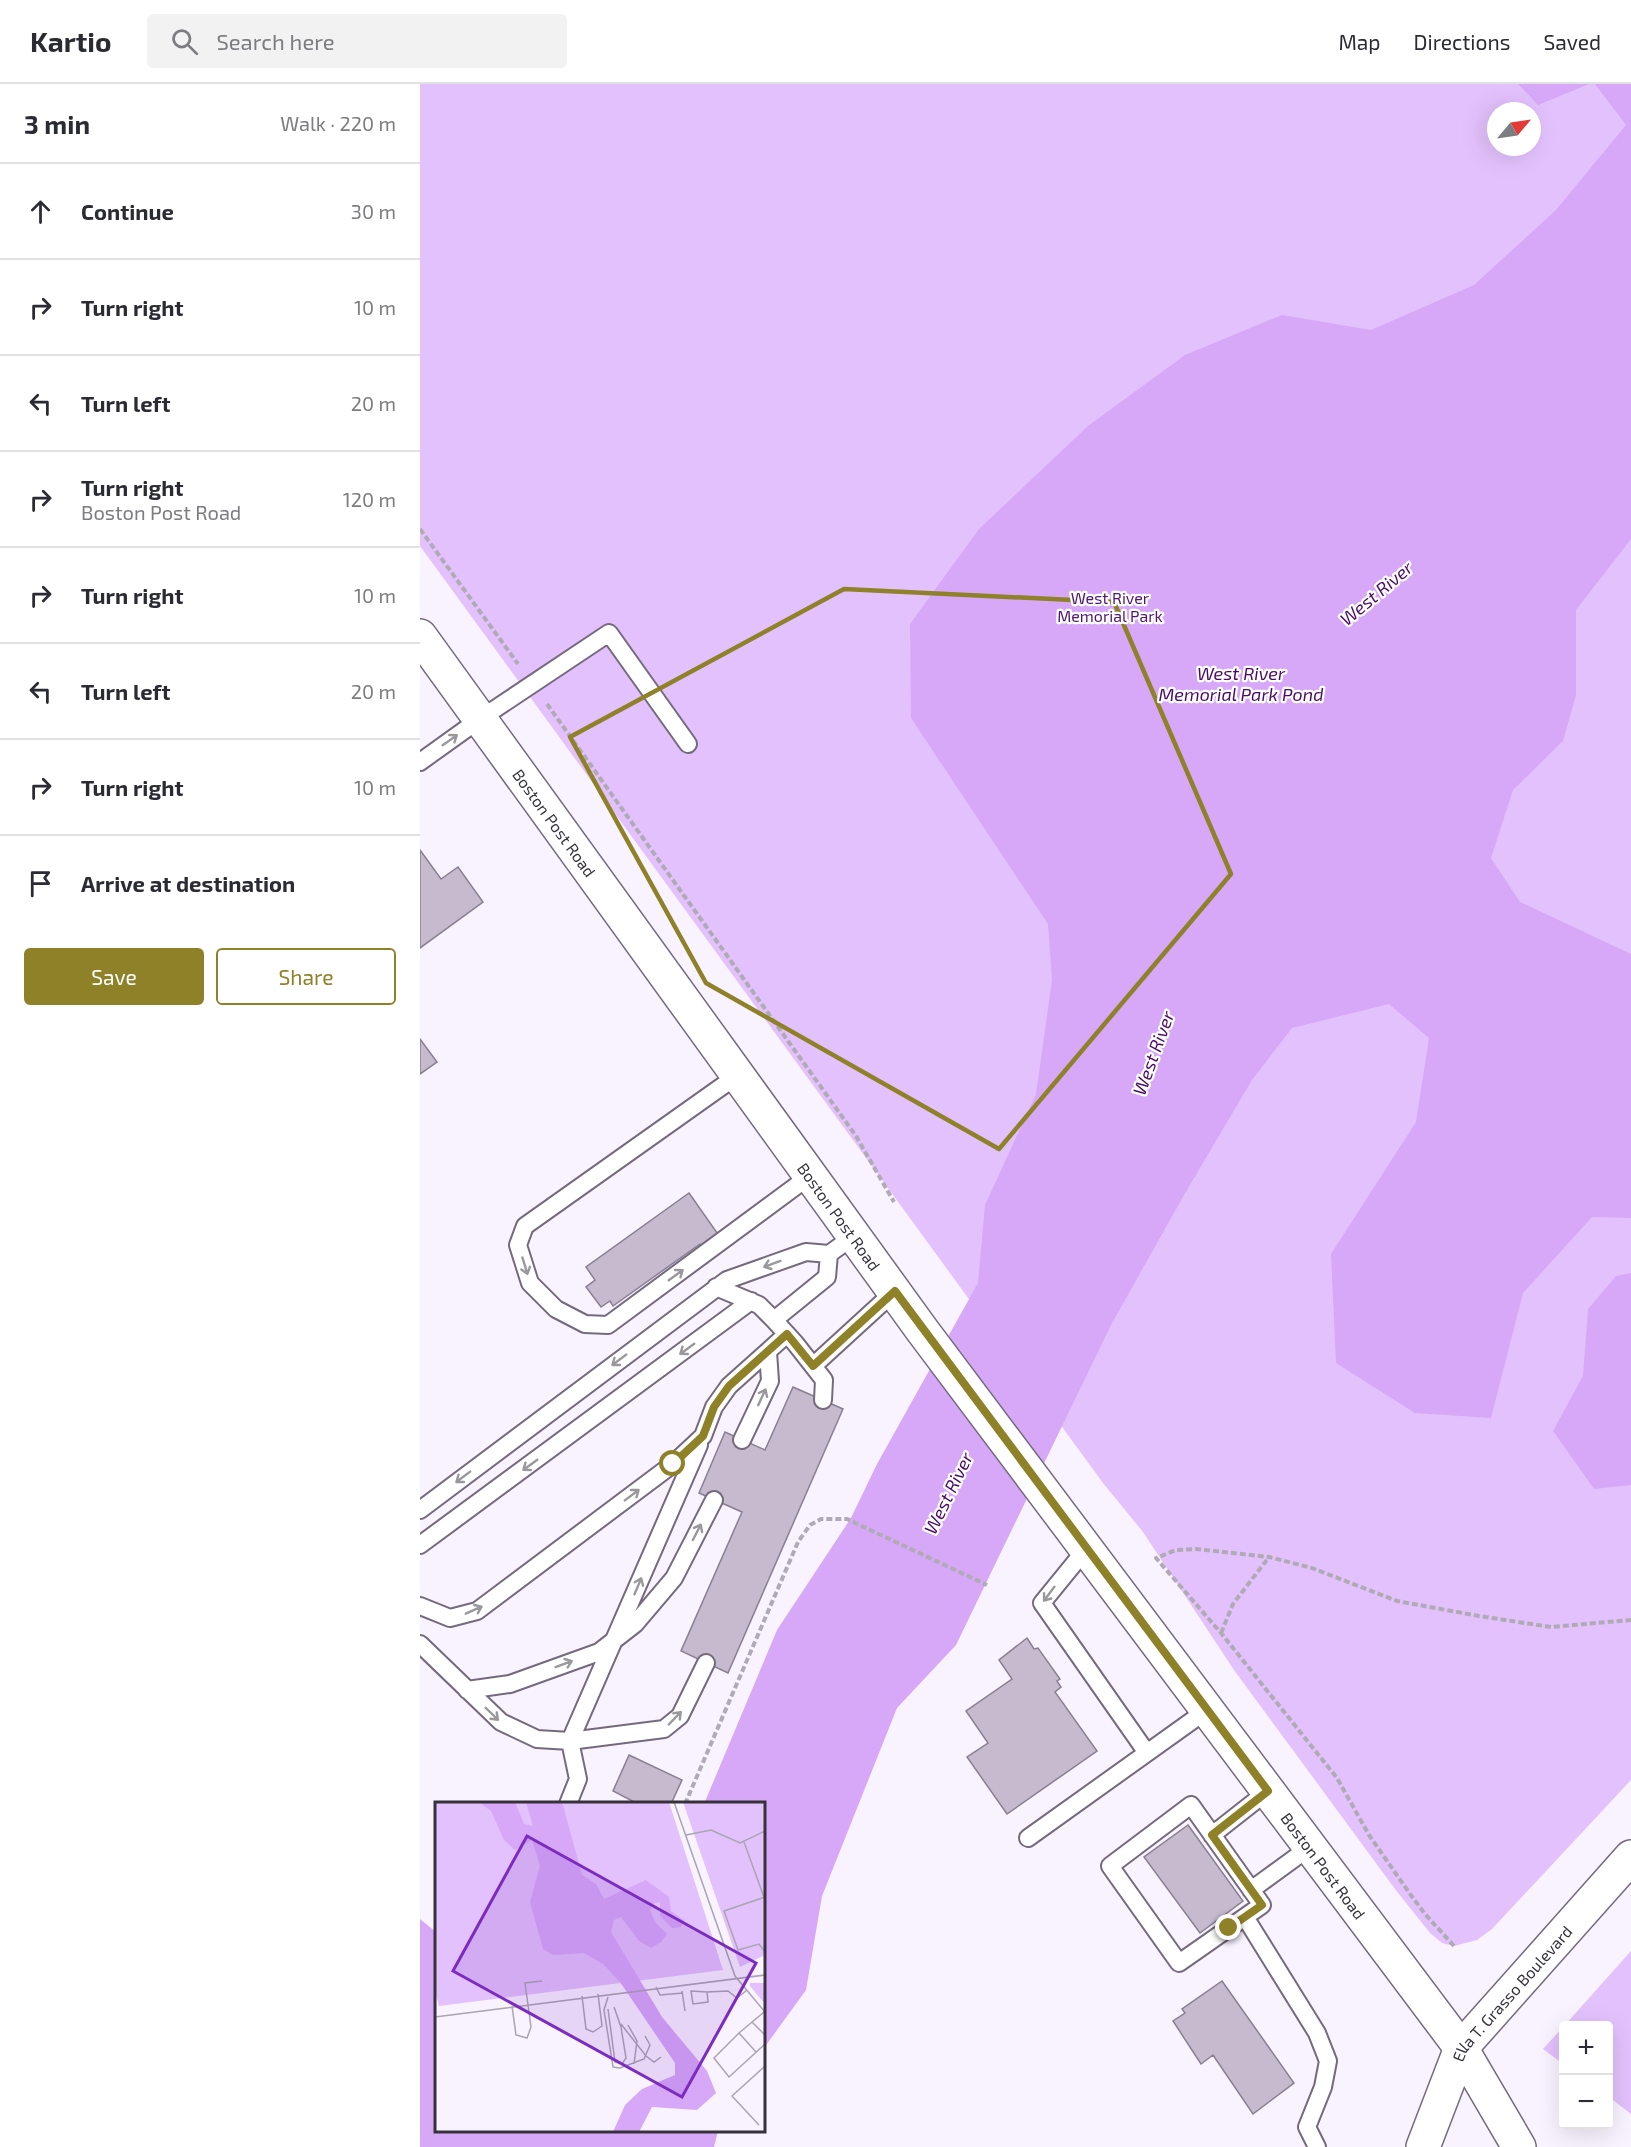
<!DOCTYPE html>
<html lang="en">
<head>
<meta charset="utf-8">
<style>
	body { margin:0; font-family:"Exo 2",sans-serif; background:#f2f2f3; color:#2b2b33 }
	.controls { position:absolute; right:18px; bottom:18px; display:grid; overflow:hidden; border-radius:6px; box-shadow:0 6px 24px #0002 }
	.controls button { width:54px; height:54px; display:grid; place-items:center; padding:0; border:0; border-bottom:2px solid #e1e1e2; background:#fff; color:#2b2b33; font:30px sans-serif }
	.compass { position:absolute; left:1067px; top:18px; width:54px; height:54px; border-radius:50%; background:#fff; box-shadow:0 6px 24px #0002; rotate:61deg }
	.stop { position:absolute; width:18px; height:18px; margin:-14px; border:4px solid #8e8128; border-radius:50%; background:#fff }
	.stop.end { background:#8e8128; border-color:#fff; box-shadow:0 2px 6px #0008 }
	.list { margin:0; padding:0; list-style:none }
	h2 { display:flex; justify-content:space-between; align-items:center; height:78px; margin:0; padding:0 24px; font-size:26px }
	h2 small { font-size:20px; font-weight:400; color:#7c7c81 }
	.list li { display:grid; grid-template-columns:39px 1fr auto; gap:18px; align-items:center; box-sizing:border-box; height:96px; padding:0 24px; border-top:2px solid #e1e1e2 }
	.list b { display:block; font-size:22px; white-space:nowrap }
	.list p { margin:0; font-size:20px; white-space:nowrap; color:#7c7c81 }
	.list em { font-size:20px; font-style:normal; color:#7c7c81 }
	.actions { display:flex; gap:12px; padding:18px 24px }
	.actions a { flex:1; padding:14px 0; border:2px solid #8e8128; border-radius:6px; text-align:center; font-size:21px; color:#8e8128 }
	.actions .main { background:#8e8128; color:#fff }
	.icon { flex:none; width:33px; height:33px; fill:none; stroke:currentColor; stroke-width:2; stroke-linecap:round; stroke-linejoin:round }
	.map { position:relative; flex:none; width:1211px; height:2063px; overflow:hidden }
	header { display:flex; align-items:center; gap:36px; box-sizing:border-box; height:84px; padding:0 30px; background:#fff; border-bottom:2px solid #e1e1e2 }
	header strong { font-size:28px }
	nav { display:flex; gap:33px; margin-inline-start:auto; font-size:21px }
	.search { width:420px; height:54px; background:#f2f2f3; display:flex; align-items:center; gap:15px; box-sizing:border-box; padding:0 21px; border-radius:6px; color:#7c7c81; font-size:22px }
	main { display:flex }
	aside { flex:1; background:#fff }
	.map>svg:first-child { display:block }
	.green { fill:#e3c1fd; fill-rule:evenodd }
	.water { fill:#d6a8f7 }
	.building { fill:#c5bace; stroke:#897f92; stroke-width:1.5 }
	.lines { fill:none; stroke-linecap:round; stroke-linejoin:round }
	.lane-casing { stroke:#756a7d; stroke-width:20 }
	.primary-casing { stroke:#756a7d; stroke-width:36 }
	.path { stroke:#b0aab5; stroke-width:4; stroke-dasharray:6 3; stroke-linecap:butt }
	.lane { stroke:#fff; stroke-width:16 }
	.primary { stroke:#fff; stroke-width:33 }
	.oneway { stroke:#9a989c }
	.route { stroke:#8e8128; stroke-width:8 }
	.marked { fill:none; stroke:#8e8128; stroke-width:4.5; stroke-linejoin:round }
	.labels { text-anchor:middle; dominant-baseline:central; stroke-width:4.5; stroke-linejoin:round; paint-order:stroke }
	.park-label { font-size:16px; fill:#511671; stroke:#fff }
	.street-label { font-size:16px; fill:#36313a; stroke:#fff }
	.water-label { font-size:18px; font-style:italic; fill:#4a0b68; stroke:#fff }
	.inset-road { fill:none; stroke:#aba5b0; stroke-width:1.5 }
	.view { fill:#7b2cbf; fill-opacity:0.15; stroke:#7b2cbf; stroke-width:3 }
	.inset-edge { fill:none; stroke:#36313a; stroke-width:3 }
</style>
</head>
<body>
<header>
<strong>Kartio</strong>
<div class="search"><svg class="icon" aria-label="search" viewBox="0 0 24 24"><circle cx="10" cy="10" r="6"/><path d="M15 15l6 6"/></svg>Search here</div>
<nav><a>Map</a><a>Directions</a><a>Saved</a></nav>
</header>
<main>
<aside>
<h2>3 min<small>Walk · 220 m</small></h2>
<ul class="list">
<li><svg class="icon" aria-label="ahead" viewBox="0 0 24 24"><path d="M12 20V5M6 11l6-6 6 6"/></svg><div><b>Continue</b></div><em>30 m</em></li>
<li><svg class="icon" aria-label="right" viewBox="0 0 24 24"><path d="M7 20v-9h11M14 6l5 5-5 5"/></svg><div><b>Turn right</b></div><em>10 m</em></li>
<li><svg class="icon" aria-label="left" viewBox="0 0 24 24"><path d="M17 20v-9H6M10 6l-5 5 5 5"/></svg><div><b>Turn left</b></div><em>20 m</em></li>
<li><svg class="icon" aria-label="right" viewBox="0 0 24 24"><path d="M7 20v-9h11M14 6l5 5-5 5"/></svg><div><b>Turn right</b><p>Boston Post Road</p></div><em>120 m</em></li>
<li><svg class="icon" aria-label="right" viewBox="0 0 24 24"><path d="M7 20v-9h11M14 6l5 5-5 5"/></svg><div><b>Turn right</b></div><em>10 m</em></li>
<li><svg class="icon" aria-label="left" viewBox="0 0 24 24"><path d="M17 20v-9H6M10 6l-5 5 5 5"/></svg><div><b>Turn left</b></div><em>20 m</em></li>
<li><svg class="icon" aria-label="right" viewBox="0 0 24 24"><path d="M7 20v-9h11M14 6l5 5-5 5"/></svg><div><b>Turn right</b></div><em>10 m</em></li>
<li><svg class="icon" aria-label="arrive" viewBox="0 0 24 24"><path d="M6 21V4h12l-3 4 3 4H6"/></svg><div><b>Arrive at destination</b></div></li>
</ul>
<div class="actions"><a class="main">Save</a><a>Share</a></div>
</aside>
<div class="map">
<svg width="1211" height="2063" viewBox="0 0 1211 2063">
	<rect width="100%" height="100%" fill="#f9f2ff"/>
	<path class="green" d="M0,0H1211V1696L1072,1845L1057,1856L1034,1862L1022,1859L1010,1849L975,1805L814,1586L723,1448L683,1399L0,462ZM1076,27H1112V63H1076Z
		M1211,1867V2030L1189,2013L1188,1942H1144Z
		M1144,1942V1980H1143L1123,1965Z"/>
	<path class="water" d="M1098,0H1169L1118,21Z
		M1175,0H1211V455L1156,526V611L1143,657L1093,706L1071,774L1100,818L1211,870V1134L1172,1133L1103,1209L1071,1334L995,1329L916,1279L911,1170L996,1038L1009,954L969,920L872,944L832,996L764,1111L691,1241L536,1561L477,1624L402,1812L386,1906L344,1964V1720H284L357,1546L431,1434L457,1380L558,1199L565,1121L616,1010L632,896L628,840L491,634L490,540L559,445L668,342L765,271L862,231L951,246L1054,201L1136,126L1206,41Z
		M1211,1189V1401L1174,1405L1133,1347L1163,1292L1168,1225L1196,1192Z
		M0,1835L16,1848V2046L298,2047L294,2063H0Z"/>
	<path class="building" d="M0,766L21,795L38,783L63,818L0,864Z
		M0,955L17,978L0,990Z
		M269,1109L300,1153L283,1165L280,1160L193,1222L190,1217L181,1223L166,1203L175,1196L166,1183Z
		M373,1303L423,1325L308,1589L261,1567L322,1428L279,1409L305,1348L345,1366Z
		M607,1554L614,1565L618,1564L640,1595L637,1597L641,1603L635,1608L677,1667L587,1730L547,1673L568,1659L546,1627L592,1595L579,1576Z
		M209,1671L262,1696L251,1720H218L193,1707Z
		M768,1741L823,1817L780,1849L724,1773Z
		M802,1897L874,1999L833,2030L793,1971L781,1980L753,1937L765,1929L762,1925Z"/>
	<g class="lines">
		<defs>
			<path id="lane" d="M0,678L60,635L189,549L268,660
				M318,991L105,1142L98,1161L110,1199L136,1225L165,1240L188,1241L391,1091
				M296,1203L339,1221L354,1236L375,1259L404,1296L403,1316
				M354,1236L407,1193L409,1170
				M393,1282L475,1207
				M322,1356L350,1297L348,1268
				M0,1426L307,1196L386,1168L409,1170L434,1152
				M0,1461L331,1217
				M666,1465L622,1519L727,1669
				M0,1522L30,1534L57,1527L253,1380L283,1352L294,1323L309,1302L367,1250
				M0,1560L81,1638L117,1655L150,1657L244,1645L260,1632L286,1579
				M47,1606L90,1600L179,1568L215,1540L254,1494L294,1416
				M148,1720L158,1695L150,1657L279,1361
				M771,1721L842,1821L759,1879L690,1782Z
				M792,1751L848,1707
				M608,1754L787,1626
				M831,1806L890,1763
				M825,1833L897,1949L908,1977L903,2003L887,2043L897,2063"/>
			<g id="primary">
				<path id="s1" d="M0,552L502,1246L1041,1964L1099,2063"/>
				<path id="s2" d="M1003,2063L1041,1964L1211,1773"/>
			</g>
		</defs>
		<use href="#lane" class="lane-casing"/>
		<use href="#primary" class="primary-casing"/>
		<path class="path" d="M0,445L98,580
			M127,620L436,1052L474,1118
			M801,1549L813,1520L849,1473
			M265,1720L378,1458L390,1441L401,1435H427L567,1501
			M1034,1862L1005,1830L990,1810L949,1751L917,1694L801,1549L736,1474L756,1466L776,1465L849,1473L892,1484L977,1517L1059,1532L1131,1543L1211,1536"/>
		<use href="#lane" class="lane"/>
		<use href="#primary" class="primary"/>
	</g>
	<defs><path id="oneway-shaft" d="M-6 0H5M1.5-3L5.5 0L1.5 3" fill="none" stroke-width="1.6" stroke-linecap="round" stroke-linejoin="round" transform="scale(1.5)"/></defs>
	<g class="oneway">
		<use href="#oneway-shaft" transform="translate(30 656) rotate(-35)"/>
		<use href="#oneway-shaft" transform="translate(352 1180) rotate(160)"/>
		<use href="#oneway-shaft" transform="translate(105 1182) rotate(73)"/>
		<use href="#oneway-shaft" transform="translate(256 1191) rotate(-36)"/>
		<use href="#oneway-shaft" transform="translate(267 1265) rotate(144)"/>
		<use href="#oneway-shaft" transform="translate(199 1276) rotate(143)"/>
		<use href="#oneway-shaft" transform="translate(342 1313) rotate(-65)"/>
		<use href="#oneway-shaft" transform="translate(110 1381) rotate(144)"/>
		<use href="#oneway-shaft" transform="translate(43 1393) rotate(143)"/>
		<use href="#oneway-shaft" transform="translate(212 1411) rotate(-37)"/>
		<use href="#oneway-shaft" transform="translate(277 1448) rotate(-63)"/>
		<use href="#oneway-shaft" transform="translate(218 1502) rotate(-67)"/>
		<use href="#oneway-shaft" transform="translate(629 1510) rotate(127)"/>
		<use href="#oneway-shaft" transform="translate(54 1526) rotate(-24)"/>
		<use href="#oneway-shaft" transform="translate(144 1580) rotate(-20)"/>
		<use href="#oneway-shaft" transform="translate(72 1630) rotate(44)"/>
		<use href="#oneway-shaft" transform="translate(255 1634) rotate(-46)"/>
	</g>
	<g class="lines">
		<path class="route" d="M253,1380L283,1352L294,1323L309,1302L367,1250L393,1282L475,1207L848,1707L792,1751L842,1821L809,1844"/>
	</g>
	<path class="marked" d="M424,505L694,518L811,790L579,1065L286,899L150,653Z"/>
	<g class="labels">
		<g class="park-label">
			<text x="690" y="513">West River<tspan x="690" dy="18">Memorial Park</tspan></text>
		</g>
		<g class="street-label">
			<text stroke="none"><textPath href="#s1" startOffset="230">Boston Post Road</textPath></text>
			<text stroke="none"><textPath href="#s1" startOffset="716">Boston Post Road</textPath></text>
			<text stroke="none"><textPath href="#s1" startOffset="1526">Boston Post Road</textPath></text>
			<text stroke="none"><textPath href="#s2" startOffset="180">Ella T. Grasso Boulevard</textPath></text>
		</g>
		<g class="water-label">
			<text transform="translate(956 509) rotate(-40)">West River</text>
			<text x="821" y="589">West River<tspan x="821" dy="21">Memorial Park Pond</tspan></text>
			<text transform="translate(733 969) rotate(-70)">West River</text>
			<text transform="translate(528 1409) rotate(-64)">West River</text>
		</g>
	</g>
	<g transform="translate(15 1718)">
		<rect width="330" height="330" fill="#f9f2ff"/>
		<path d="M0,0H234L288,168L4,204L0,189ZM248,0H330V153L305,165ZM315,181H330V202L315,184Z" fill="#e3c1fd"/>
		<path d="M44,0H80L89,22L98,24L91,0H127L147,73L161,82L169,97L211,78L234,95L236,109L249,118L246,125L237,126L225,114V100L220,101L215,108L220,120L232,132L226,140L216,146L204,139L186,115L179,118L176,130L227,215L272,269L281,291L262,308L217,305L204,330H178L190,303L207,287L240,273V261L185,180L168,162L149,151L118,153L108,147L95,100L105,64L97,38L80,48L69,38L56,9Z" fill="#d6a8f7"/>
		<path class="inset-road" d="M239,0L300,174L330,210M251,33L276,28L305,41L330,29M309,40L330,98M330,95L289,109L303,148L324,142L330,150M221,185L225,193L248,191M247,189L250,209M272,190L256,189L258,202L273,200L272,190L293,189L302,196L312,188M147,194L151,227L158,230L167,224L163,192M173,195L169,208L178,265L185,266L209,257L215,243L210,234M77,204L81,233L92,236L96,225L90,181L107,179M173,207L180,260L187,262L191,256L186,225L179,205M0,215L330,173M317,220L330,233M186,222L211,254L219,260L226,255M193,223L202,239L199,262M304,231L279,256L294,275L330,242M321,250L304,231L329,210M324,323L297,294L330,264"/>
		<path class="view" d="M92,34L321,161L247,295L18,169Z"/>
		<rect width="330" height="330" class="inset-edge"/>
	</g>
</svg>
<div class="controls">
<button>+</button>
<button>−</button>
</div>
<svg class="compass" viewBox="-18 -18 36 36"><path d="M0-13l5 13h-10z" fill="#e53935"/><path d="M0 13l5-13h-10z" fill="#7c7c81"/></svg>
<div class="stop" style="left:253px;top:1380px"></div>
<div class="stop end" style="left:809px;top:1844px"></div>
</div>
</main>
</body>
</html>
